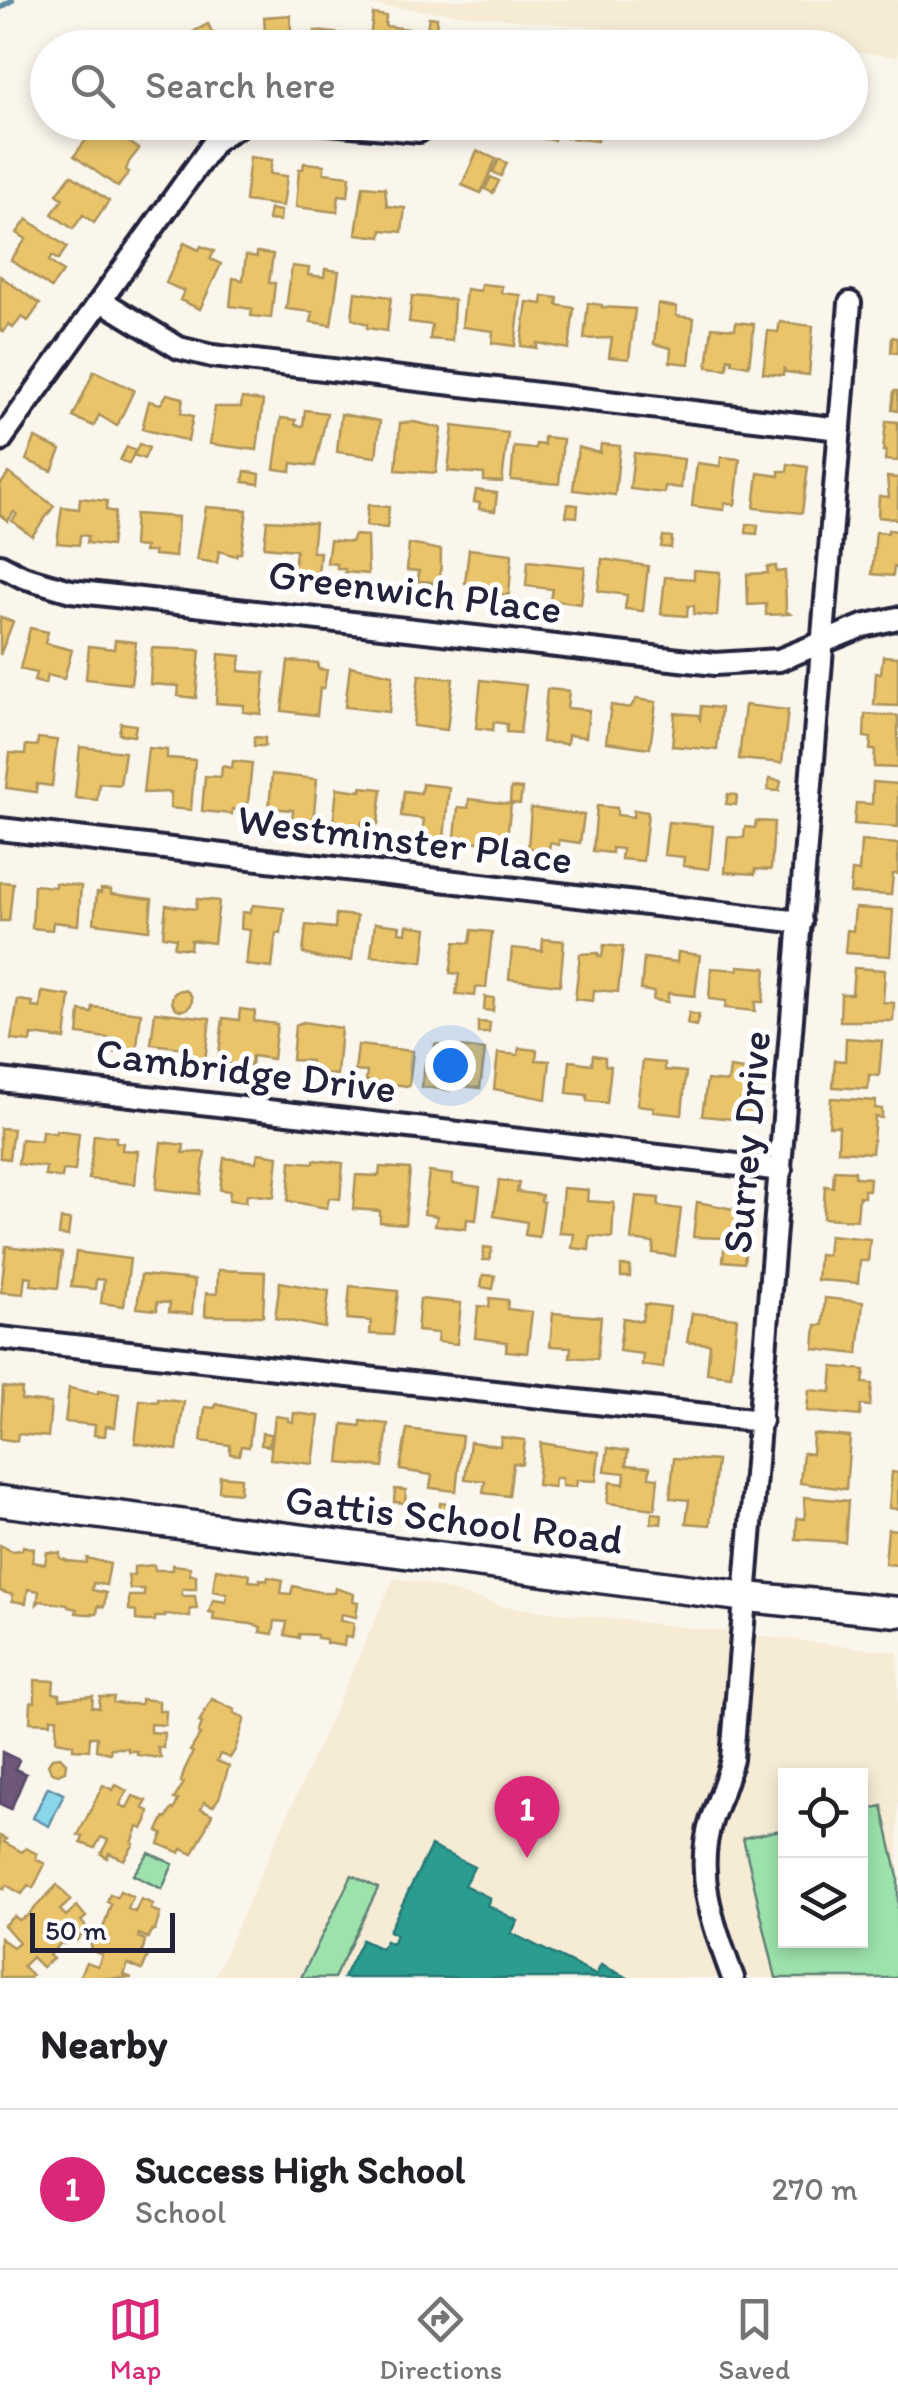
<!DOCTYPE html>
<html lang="en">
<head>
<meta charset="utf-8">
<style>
	body { margin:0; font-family:Itim,sans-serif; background:#f6f6f6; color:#202124 }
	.controls { position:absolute; right:30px; bottom:30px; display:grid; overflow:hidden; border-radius:0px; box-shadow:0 5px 15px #0003 }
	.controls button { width:90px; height:90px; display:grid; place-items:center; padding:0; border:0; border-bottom:2px solid #e0e0e0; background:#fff; color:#202124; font:50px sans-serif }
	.scale { position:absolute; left:30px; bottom:25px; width:145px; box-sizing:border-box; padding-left:10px; border:5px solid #22223b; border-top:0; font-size:28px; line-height:35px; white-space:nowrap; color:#22223b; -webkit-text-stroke:8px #fff; paint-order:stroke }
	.you { position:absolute; left:450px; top:1065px; width:35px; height:35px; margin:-25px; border:8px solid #fff; border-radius:50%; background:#1a73e8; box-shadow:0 0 0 15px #1a73e833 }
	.badge { display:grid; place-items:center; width:65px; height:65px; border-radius:50%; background:#db2777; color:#fff; font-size:32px; font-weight:700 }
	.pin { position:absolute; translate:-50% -82px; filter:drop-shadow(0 2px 5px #0008) }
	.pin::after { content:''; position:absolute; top:52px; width:35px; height:30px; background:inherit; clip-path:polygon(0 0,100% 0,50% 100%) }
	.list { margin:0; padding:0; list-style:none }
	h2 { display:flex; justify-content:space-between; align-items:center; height:130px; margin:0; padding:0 40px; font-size:42px }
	h2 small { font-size:32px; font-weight:400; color:#757577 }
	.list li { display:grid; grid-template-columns:65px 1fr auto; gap:30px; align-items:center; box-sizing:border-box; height:160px; padding:0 40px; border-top:2px solid #e0e0e0 }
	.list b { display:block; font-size:38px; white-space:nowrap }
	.list p { margin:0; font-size:32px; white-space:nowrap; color:#757577 }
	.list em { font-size:32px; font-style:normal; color:#757577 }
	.icon { flex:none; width:55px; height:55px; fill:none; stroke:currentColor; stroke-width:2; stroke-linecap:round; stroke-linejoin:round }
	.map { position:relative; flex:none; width:898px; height:1978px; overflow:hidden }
	.search { position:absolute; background:#fff; box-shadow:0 5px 15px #0003; left:30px; right:30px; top:30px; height:110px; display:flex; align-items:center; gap:25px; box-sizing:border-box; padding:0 35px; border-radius:55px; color:#757577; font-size:38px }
	.sheet { height:290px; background:#fff }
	nav { display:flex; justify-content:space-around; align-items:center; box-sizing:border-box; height:140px; border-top:2px solid #e0e0e0; background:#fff; font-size:28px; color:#757577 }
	nav a { display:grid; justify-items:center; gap:5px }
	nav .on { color:#db2777 }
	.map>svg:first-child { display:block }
	.built { fill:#f6ebd5; fill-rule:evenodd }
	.green { fill:#9de2ad; stroke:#608274; stroke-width:2.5 }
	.water { fill:#8ad6ea; stroke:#608ea4; stroke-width:2.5 }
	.homes { fill:#e9c46a; stroke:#ad935c; stroke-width:2.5 }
	.offices { fill:#6d597a; stroke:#564867; stroke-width:2.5 }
	.schools { fill:#2a9d8f; stroke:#287876; stroke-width:2.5 }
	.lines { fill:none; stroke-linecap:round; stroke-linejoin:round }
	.stream { stroke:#608ea4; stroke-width:6 }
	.street-casing { stroke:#22223b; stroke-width:28 }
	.secondary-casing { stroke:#22223b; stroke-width:35 }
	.street { stroke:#fff; stroke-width:20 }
	.secondary { stroke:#fff; stroke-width:28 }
	.labels { text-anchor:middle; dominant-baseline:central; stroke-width:10; stroke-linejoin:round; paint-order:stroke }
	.street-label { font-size:42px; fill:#22223b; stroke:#fff }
</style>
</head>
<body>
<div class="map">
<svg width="898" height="1978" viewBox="0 0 898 1978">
	<rect width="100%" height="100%" fill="#fbf6ec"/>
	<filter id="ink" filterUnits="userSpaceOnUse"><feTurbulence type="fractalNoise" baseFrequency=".01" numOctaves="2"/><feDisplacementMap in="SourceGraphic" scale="20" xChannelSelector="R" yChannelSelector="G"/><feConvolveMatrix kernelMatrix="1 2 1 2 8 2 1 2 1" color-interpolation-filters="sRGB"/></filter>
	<g filter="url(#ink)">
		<path class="built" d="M314,0H898V57L851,52L850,48L802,47Z
			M394,1578L427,1584L502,1606L898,1652V1978H214ZM786,1776H860V1940H786Z"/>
		<path class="green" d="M882,1806L898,1877V1978H776L743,1838L785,1829L786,1940H860L861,1811Z
			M149,1853L173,1864L162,1889L133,1875Z
			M352,1875L378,1888L334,1978H301Z"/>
		<path class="water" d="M48,1787L64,1794L49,1826L33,1818Z"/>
		<path class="homes" d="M373,14L386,16L385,26L418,30L415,48H369Z
			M290,15L292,48H244L243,34L265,32L264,17Z
			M429,17L437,18L436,30L427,29Z
			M208,24L220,48H182L180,39Z
			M315,31L362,36L361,48H314Z
			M133,122H158L148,135Z
			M545,122H556L554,140L544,139Z
			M560,122H599L597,141L559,137Z
			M609,122H679L678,130Z
			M105,125L139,149L129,162L126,170L129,172L118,187L74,156L92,132L97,136Z
			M477,151L496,159L481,193L462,185Z
			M250,157L272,160L270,174L287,176L283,206L245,201Z
			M499,159L507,163L501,176L493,172Z
			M304,163L324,165V173L350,176L348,196L339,195L337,212L296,207L299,169H303Z
			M71,175L109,201L94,223L83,215L73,229L52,214L63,199L57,194Z
			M491,177L499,181L493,193L485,189Z
			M363,186L385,188L387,206L405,208L402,232L382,230L381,237L356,234Z
			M270,209L281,211L280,221L268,220Z
			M27,219L67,247L58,260L52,256L49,261L63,272L51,288L11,260L26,239L17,233Z
			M184,243L199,250L201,246L214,251L210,259L221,264L200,309L180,300L185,289L183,291L166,283Z
			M257,252L273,254L269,283H275L271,318L251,316L252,309L230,306L233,278L243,280L246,255L257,257Z
			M292,266L309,268L308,275L324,277L325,269L339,271L331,325L311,322L313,312L286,309Z
			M0,276L40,304L28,321L22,317L13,328L9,324L4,332L0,329Z
			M481,284L502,286L501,293L521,295L515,346L492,343L493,331L462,327L466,289L480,291Z
			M355,292L391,297L387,331L367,328V324L352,319Z
			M412,296L454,300L452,341L430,339L432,325L409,322Z
			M543,296L558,298L557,305L574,308L569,349L537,343V348L521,346L527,302L542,304Z
			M588,303L602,305V307L635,309L629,359L609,357L612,338L584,339Z
			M658,304L677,307L676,316L694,318L689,364L670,362L671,348L654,344Z
			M736,322L754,324L749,366L732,363V359L728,358L727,369L707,367L712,327L735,329Z
			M780,322L813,326L809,375L786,372L784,369L783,375L763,373L768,331L778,332Z
			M892,337L898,338V353L891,352Z
			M94,371L134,390L117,426L99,415L94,426L73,417Z
			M894,391H898V411L892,410Z
			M167,394L183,398L181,413L193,416L188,441L142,429L149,401L161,404Z
			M242,398L263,401L257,450L210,444L215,407H241Z
			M305,410L327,413L315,466L292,463L291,471L274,469L281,418L296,420L295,425L303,426Z
			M341,414L380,421L376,457L337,452Z
			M886,421L898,422V461L885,460L886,451H883Z
			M414,422L441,428L436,473L396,470L400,423Z
			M453,426L508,433L502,482L484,481V474L448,471Z
			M544,437L563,439L559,484L511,480L514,447L535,449L536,444L544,445Z
			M35,438L61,450L52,471L26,460Z
			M139,444L149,448L144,459L134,455Z
			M601,444L620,446L615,495L573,490L578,447L600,453Z
			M127,447L135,451L129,464L120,460Z
			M634,453L684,459L681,488L665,486L664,493L630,489Z
			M721,457L740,459L735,505L725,503L724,510L692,506L697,463L720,466Z
			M788,464L808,467L802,513L754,508L758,473L779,476V471H787Z
			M245,471L260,474L259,484L243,482Z
			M9,473L54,506L32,536L12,521L17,514L14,512L8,521L0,515V485Z
			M887,477L898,478V519L878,517L879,496L889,497Z
			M476,490L497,493L495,511L479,509L480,503L474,502Z
			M80,498L107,501L106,510L115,512L111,546L87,543L88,536L80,535L79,545L57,543L62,507L79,509Z
			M568,504L578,505L577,517L566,516Z
			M368,505L389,507L387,528L366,526Z
			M206,507L247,510L241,553H237L236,556L219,551L217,563L197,560Z
			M135,514L178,517L175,557L154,555V552H144L145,547L133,546Z
			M267,520L315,523L312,552H320L318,575L294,572L296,550L264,547Z
			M747,524L758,525L757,534L746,533Z
			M888,530L898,531V568L894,567L893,576L872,574L876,532L888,533Z
			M354,535L367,536L368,574L345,572V569H337V564L327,563L330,540L351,542Z
			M663,536L672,537L671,548L661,547Z
			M409,544L441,550L440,588L431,587L432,582L418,581L419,571L407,570Z
			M469,549L512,554L509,595L486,593L487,589L477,588V585L465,583Z
			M602,559L648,566L643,611L625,609L627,595L598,591Z
			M528,561L585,567L581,604L550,600L552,589L526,586Z
			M776,566V572L785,571L786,611L790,614L766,615V604L748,605L747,574L768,573L767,567Z
			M694,570L720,572L717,616L694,614V606H688L687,616L661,614L665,577L694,579Z
			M0,617L13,622L0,655Z
			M30,628L48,632L45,643L72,650L64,679L47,675L45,684L34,681L36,673L20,669Z
			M115,640L136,642L131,684L86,679L89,646L114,649Z
			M152,648L200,650L196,698L178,696L179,686L150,684Z
			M219,654L241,656L239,671L265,673L261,714L243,712L244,705L216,703Z
			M883,656L898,657V706L874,705L876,673H881Z
			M288,661L318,663V669L327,670L324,688H320L317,715L282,711Z
			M350,666L393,675L389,712L345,707Z
			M419,675L453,679L447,730L413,726Z
			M481,680L526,685L520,733L506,732L507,724L494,722L493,730L476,728Z
			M547,689L569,691L567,708L589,710L586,737L568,735L567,744L542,742Z
			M636,699L656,702L650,748L606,742L611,705L630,708Z
			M745,705L788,710L782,763L739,759Z
			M701,706L721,708L717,750L672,746L675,713L698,715L700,719Z
			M865,714L898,716V768L874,767L875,750H870L871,738L864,737Z
			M121,723L136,725L134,736L119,734Z
			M254,737L265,738V746H254Z
			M38,738L57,740L52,786L37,784L36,792L6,788L10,753L25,754L26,745L37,746Z
			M80,747L125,752L120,785L99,783L97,800L75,798Z
			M148,748L167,750V758L195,760L191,810L170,808L171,792L143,793Z
			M233,761L252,763L248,803H245L244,811L232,809V814L202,811L205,776L221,777L222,766L232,768Z
			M272,774L317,779L313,824L292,822L293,810L269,808Z
			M769,779L781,781L779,791L768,790Z
			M873,782L898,784V827L854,824L856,803L872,804Z
			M422,784L449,787L444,839L422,837L424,819L401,816L404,791L421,793Z
			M361,787L382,789L378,824L362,822L361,829L333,826L337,788L361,791Z
			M511,788L522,789L520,804L510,803Z
			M728,794L737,795L736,805L726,804Z
			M469,799L511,804L506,844L464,841L465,837H455L458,807L468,808Z
			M597,806L617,808V815L633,817L634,810L648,812L643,861L621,859L622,849L612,848V853L593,851Z
			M531,808L584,815L580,843L559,840V845L550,843L549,851L528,848Z
			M756,821L774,822L771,870L755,869V874L725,872L728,837L744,838L745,827L755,828Z
			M668,822L713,826L709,869L683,866L684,857L664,855Z
			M861,841L898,844V874H893L891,895L850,893L852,871L859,872Z
			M0,882L13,883L9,921H0Z
			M55,883L81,886L78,925L53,922L52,930L32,928L34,885L55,887Z
			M101,889L111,890V894L152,899L149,930L94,923L97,892L101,893Z
			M197,899L219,901L214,943L191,940L190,949L174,947L176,938L163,936L166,905L196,909Z
			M253,905L284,908L281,934L276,933L272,968L246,965L250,930L241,929L242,912L250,913Z
			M855,908L893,910L890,956L845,953L847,930L853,931Z
			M336,914L357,916L352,960L322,959L303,953L306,925L335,928Z
			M375,923L400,926L399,932L406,933L407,925L427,928L423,962L371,956Z
			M472,930L492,932L486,988L476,987L475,996L456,994L459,974L450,973L455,942L470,943Z
			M543,939L564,941L560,985L509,979L512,948L542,951Z
			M604,945L623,947L618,992L594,990L593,1001L575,999L580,954L598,953V956L602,957Z
			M678,952L700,955L695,996L668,993V1002L653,1000L654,992L641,990L644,958L677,962Z
			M738,966L766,968L763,1002H755V1011L725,1008L726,1001L709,999L711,968L738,970Z
			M854,968L885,970L883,1002L894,1003L893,1021H840L841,994H852Z
			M172 1000a10 10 0 1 1 20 0a10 10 0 1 1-20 0Z
			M42,992L70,996L65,1039L32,1035L31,1042L11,1040L18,1000L33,1002L32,1007L40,1008Z
			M485,997L494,998L493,1011L484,1010Z
			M93,1007L141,1013L136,1054L114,1052L115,1039L78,1034L80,1011L92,1013Z
			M240,1009L255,1011L254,1021L277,1024L273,1059L252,1056L251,1066L218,1063L223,1018L239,1020Z
			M155,1012L210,1018L205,1061L183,1058L184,1048L151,1044Z
			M689,1013L699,1015L696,1026L687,1024Z
			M303,1022L341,1028L337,1075L310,1073L311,1061L292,1060L295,1025Z
			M478,1022L490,1023L489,1033H478Z
			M846,1038L882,1041L879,1076L869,1075L868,1089L833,1087L835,1060L845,1061Z
			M435,1044L485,1050L480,1088L449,1084V1090L422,1087L425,1063L433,1064Z
			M358,1045L413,1051L409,1086L366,1081L367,1072L355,1071Z
			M519,1048L537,1050L536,1060L550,1061L546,1099L494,1089L498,1053L518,1055Z
			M593,1055L605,1057V1065L611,1066L607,1103L587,1101V1095L567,1093L570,1061L592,1064Z
			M643,1061L665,1063V1070L686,1072L682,1115L653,1112L654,1107L637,1105Z
			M730,1068L751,1071L749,1085L757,1086L753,1121L702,1116L707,1080L728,1082Z
			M831,1098L876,1101L875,1108L882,1109V1118L875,1117L872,1153L838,1151L839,1126H829Z
			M0,1128L13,1129L9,1159L0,1158Z
			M56,1130L79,1133L75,1171L63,1170L62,1178L45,1176L46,1167L18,1164L21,1139L41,1141L42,1131L56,1133Z
			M94,1135L116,1137V1142L123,1143L122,1150L138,1151L135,1184L89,1179Z
			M161,1142L184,1145L183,1153L205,1152L200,1194L156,1189Z
			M258,1153L278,1156L274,1197L247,1194L246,1202L229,1200L230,1191L220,1190L224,1158L256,1162Z
			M314,1160L343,1163L340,1199L329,1198L327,1208L288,1201L291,1161L314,1163Z
			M380,1167L410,1169L405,1224L380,1222V1211L353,1209L356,1175L379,1176Z
			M834,1170L855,1171V1177L870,1178L869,1190H864V1197L859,1196L857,1220L823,1218L825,1186L833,1187Z
			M429,1172L453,1175L452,1183L480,1187L476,1220L467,1219L466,1229L435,1225L437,1216L424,1214Z
			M499,1180L519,1183L517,1192L542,1195L541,1201L544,1202L539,1237L525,1235L527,1222L494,1216Z
			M563,1188L588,1190L587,1201L614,1203L612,1238L590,1236L589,1250L572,1248L574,1234L559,1233Z
			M636,1196L659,1198L658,1206L681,1209L675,1256L653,1253L654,1243L631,1240Z
			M697,1202L744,1211L741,1238L747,1239L744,1263L723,1261L725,1238L693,1237Z
			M61,1219L70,1220L68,1236L59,1235Z
			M829,1235L870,1239L868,1261H860L858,1283L817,1280L819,1254L827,1255Z
			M6,1246L62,1253L58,1288L31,1285L32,1277L25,1276L23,1294L1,1292Z
			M484,1247L492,1248L490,1260H483Z
			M76,1252L130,1259L124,1306L101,1303L104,1280L96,1279L95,1289L71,1287Z
			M621,1266H630V1277H621Z
			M218,1270L265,1272L263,1316H205L206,1293L217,1294Z
			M141,1275L195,1280L192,1314L169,1312L170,1303L157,1302V1310L137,1308Z
			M483,1275L495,1276L493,1289L481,1287Z
			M280,1282L329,1291L325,1328L275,1318Z
			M350,1286L398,1291L393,1335L370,1334L371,1321L347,1319Z
			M490,1298L508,1300L507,1309L532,1312L527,1353L506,1351L507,1342L475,1338L478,1306L489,1307Z
			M825,1298L863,1302L858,1354L814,1349L816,1325H823Z
			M420,1299L461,1303L457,1344L437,1342L438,1333L417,1331Z
			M645,1304L670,1307L663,1368L642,1365L643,1354L619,1351L623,1318L642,1321Z
			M553,1313L601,1317L597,1359L570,1357L571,1347L550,1346Z
			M692,1313L737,1318L731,1376L707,1373L710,1344L687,1342Z
			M833,1367L865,1370L863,1383L872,1384L870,1406L861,1405L860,1416L807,1411L809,1390L831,1392Z
			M3,1387L22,1389L21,1400L51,1403L48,1437L18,1434L17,1441L0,1439Z
			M69,1388L98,1394V1391L119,1394L115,1427L106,1426L105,1436L94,1435L95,1425L65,1422Z
			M158,1399L184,1402L177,1450L135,1443L140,1400L158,1402Z
			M216,1404L253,1413L249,1447L241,1446L239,1455L230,1454V1445L201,1441L205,1407L215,1408Z
			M294,1413L319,1416L313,1464L270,1459L275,1416L289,1418L288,1421L293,1422Z
			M361,1421L388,1424L383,1467L339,1463L343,1424L361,1426Z
			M407,1429L462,1436L456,1491L430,1488L432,1475L400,1470Z
			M262,1433L271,1434L269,1446L261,1445Z
			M813,1434L850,1437L846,1489L800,1483L803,1453L812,1454Z
			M501,1437L525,1440L522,1464L513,1463L509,1496L483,1493L485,1481L465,1479L470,1442L500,1446Z
			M541,1443L599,1452L596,1481L577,1480L576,1487L562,1486V1478H555L554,1487L537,1485Z
			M608,1448L628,1451L626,1465L650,1467L649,1477L658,1478L655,1509L607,1503L610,1482L624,1484L625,1473L605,1471Z
			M674,1458L717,1461L710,1525L686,1523L689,1500L670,1498Z
			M892,1472L898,1473V1509L889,1508Z
			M220,1476L241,1478L240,1493L219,1491Z
			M395,1489L406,1490L405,1503L394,1502Z
			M804,1497L848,1501L845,1542L796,1539L797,1518L805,1519Z
			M440,1503L456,1505L455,1520L439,1518Z
			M652,1513L662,1514L661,1524L651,1523Z
			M888,1529L898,1530V1565L885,1564Z
			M0,1545L12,1551L22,1550L23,1546L34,1549L32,1562L45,1564L47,1552L60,1553V1558L68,1561L86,1563L87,1558L110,1564L106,1585L93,1583L92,1590L106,1593L104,1607L98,1606L97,1614H86L76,1613L77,1609L68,1607V1605L40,1601L37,1604L39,1591L28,1589L26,1603L12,1601L13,1595L0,1591Z
			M154,1565L155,1570H172V1565L190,1567V1575H196V1589H182V1596H195L197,1609H190V1617L165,1614V1617H155V1621H146L136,1620V1611L129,1610V1596H144V1589H130L128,1575H134V1567Z
			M216,1569L250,1574L249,1581L260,1582V1579L267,1581L268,1577L283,1580L281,1593L291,1594L293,1586L324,1593H334L335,1588L354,1594L353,1601L358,1602L356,1617L341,1614L340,1621L354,1623L352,1638L345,1637L344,1646L326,1643V1639L317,1638V1635L299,1634V1638L285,1635L287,1622L275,1621L273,1634L260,1632L261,1627L251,1624L213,1620L214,1613L209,1612L213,1600L226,1602L227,1594L213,1591Z
			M35,1680L54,1681L53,1693L60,1694V1699L93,1696L92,1707L99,1708L100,1697H114L113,1702L122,1704H141V1699L159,1701V1711H166L165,1725L150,1724V1732L164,1733L163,1748L157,1747L161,1758L137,1755V1751H128V1748H111L110,1753L96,1750L97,1737H90L89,1750L73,1749V1744L56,1741L57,1718H51V1723L30,1722L31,1702H35Z
			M212,1699L235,1710L234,1713L245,1718L235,1750L230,1758L220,1754L217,1761L229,1766L219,1798L213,1806L204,1802L201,1809L212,1814L203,1834L193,1854L182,1849L180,1853L159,1844L163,1834L158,1831L164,1818H167L172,1809L174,1810L178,1800L174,1799L184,1783L181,1782L184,1771L193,1752L190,1751L200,1735L198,1734L202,1723L199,1722Z
			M60,1757L66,1763L65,1771L58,1774L51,1772L48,1764L52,1758Z
			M103,1785L113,1790L116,1785L127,1791L120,1805L127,1808L133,1796L147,1801L143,1808L149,1811L147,1821L143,1829L138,1827L132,1843L134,1844L124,1860L109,1853L107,1858L101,1854L108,1840L101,1837L95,1848L81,1843L83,1837L78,1835Z
			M0,1836L6,1839L4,1842L22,1852L26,1848L37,1854L36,1859L45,1864L33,1888L28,1885L22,1894L6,1885L4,1889L0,1886Z
			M57,1885L71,1900L60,1910L66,1916L77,1906L86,1917L81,1921L87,1928L77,1940L70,1938L64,1944L62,1942L49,1955L53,1959L42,1967L32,1957L23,1966L32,1976L30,1978H0V1938L13,1947L19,1942L4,1925L14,1916L19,1920L27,1916Z
			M120,1891L133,1897L128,1909L135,1912L141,1899L153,1904L151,1909L160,1913L155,1931L152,1930L148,1938L139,1934L138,1937L145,1940L142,1954L148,1956L142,1970L128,1964L124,1975L132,1978H84L80,1975L86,1962L98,1966L102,1955L90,1950L91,1942L93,1937L97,1939L105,1923L111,1904L107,1902L110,1894L117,1897Z"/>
		<path class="offices" d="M2,1752L19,1760L15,1769L26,1774L11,1809L0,1804Z"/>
		<path class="schools" d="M431,1846L474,1867L464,1885L490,1898L487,1905L518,1921L511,1933L596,1975L601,1965L628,1978H343L362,1940L381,1949L386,1941L392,1944L396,1935L389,1931Z"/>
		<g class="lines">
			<path class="stream" d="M0,8L12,0"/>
			<defs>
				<path id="street" d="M318,122L419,131
					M102,301L179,348L212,356L840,429
					M0,441L215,141L244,122
					M0,565L23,577L71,591L715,664L779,660L863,626L898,618
					M0,829L801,922
					M0,1080L781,1170
					M0,1338L761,1421
					M733,1978C714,1926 693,1874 712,1818C719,1798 727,1780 732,1759L850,303"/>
				<path id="secondary" d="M0,1501L747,1597L898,1612"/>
			</defs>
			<use href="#street" class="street-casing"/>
			<use href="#secondary" class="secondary-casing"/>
			<use href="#street" class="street"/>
			<use href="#secondary" class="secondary"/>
		</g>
	</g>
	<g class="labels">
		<g class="street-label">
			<text transform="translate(415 591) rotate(7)">Greenwich Place</text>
			<text transform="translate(405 839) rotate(7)">Westminster Place</text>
			<text transform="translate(246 1070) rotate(7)">Cambridge Drive</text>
			<text transform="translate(746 1142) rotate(-85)">Surrey Drive</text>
			<text transform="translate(454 1519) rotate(7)">Gattis School Road</text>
		</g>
	</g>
</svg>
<div class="controls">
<button><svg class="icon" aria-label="locate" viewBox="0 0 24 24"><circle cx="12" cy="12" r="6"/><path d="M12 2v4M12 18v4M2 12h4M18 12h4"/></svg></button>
<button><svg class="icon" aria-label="layers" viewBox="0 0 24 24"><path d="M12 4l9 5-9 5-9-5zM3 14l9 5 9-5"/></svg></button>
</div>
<div class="scale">50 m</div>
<div class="you"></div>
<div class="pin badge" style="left:527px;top:1858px">1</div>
<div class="search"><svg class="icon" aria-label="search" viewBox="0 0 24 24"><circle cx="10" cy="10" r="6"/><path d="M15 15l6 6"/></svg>Search here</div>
</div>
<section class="sheet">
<h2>Nearby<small></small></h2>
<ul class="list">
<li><span class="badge">1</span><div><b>Success High School</b><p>School</p></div><em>270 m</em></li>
</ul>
</section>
<nav>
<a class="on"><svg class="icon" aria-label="map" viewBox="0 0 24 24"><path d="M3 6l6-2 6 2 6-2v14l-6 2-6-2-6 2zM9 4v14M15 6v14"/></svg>Map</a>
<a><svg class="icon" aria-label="directions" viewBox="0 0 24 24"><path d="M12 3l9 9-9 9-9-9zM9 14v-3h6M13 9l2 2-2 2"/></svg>Directions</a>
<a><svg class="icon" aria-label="saved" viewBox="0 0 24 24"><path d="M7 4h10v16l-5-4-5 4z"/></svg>Saved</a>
</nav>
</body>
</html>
